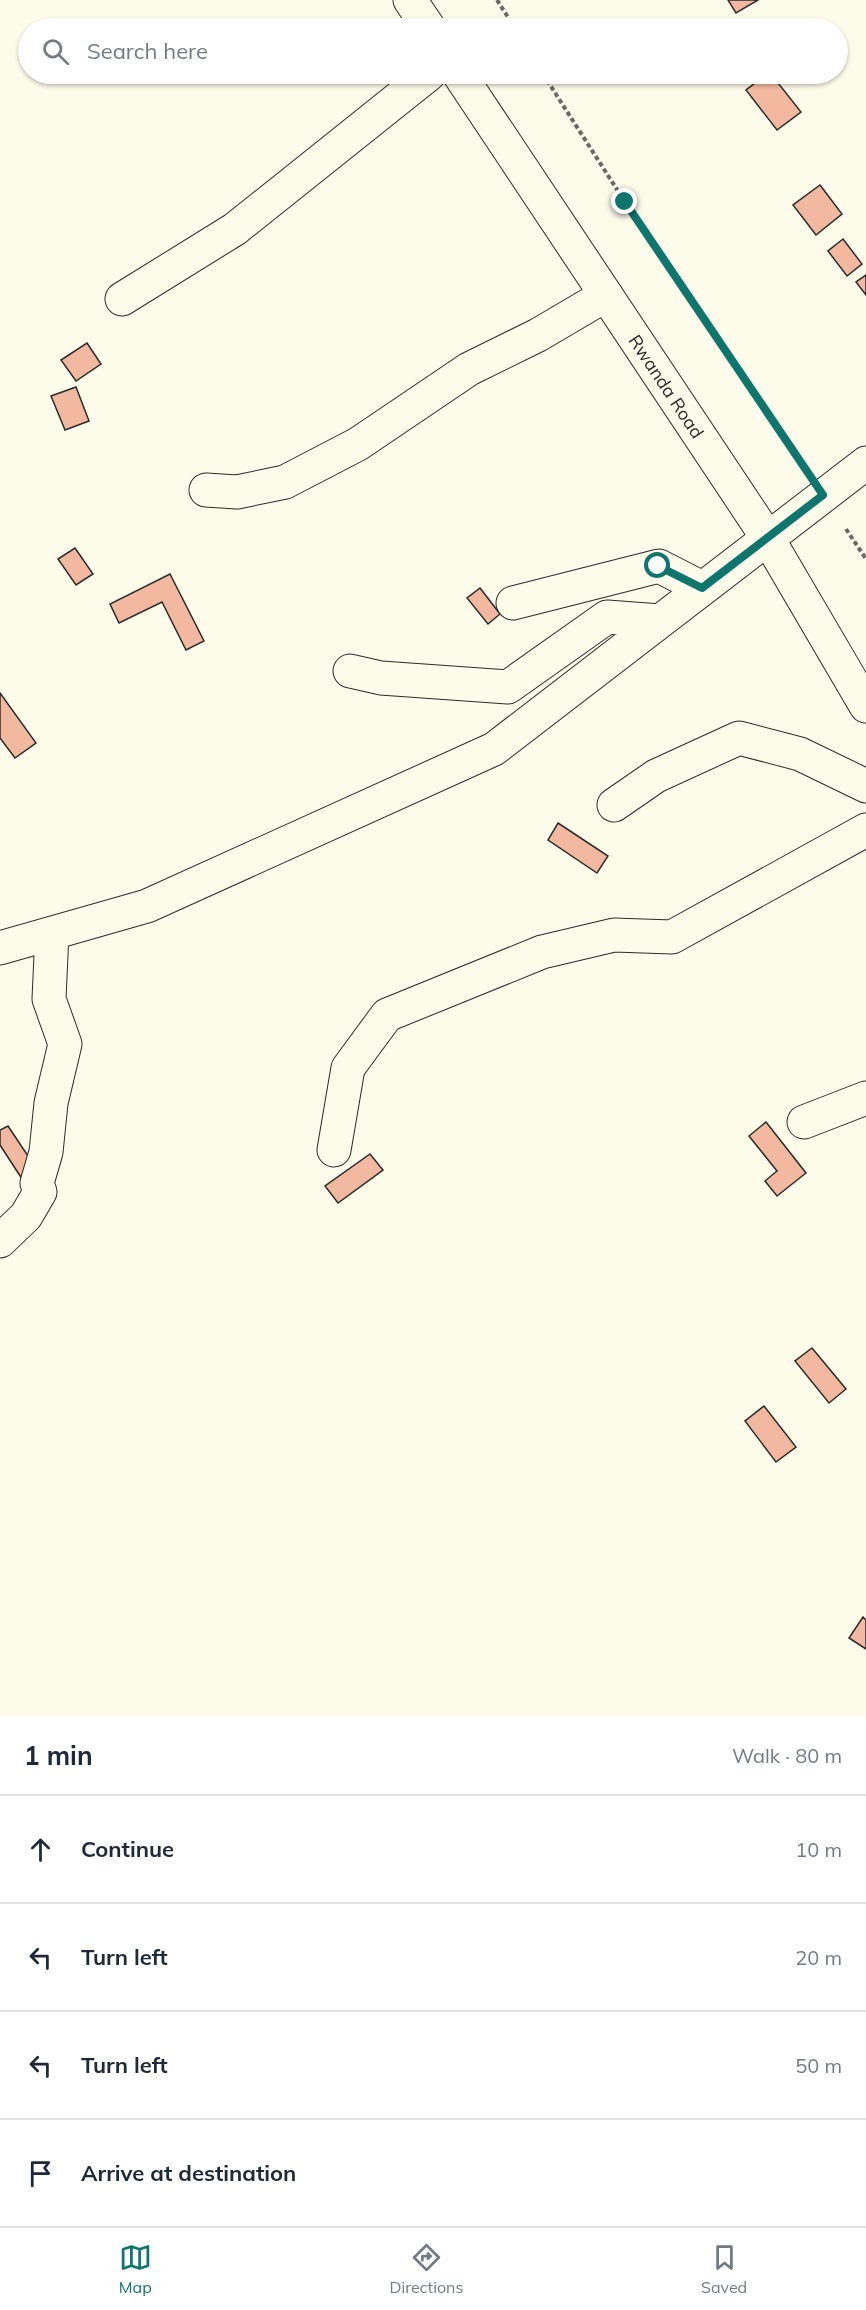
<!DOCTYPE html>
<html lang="en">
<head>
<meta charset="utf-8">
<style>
	body { margin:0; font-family:Mulish,sans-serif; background:#f2f2f3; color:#1f2937 }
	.stop { position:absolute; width:18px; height:18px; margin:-14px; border:4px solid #0f766e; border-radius:50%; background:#fff }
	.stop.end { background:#0f766e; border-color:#fff; box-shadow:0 2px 6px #0008 }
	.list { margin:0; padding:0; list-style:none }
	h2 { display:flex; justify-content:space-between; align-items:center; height:78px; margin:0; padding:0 24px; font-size:26px }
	h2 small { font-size:20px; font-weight:400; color:#747a83 }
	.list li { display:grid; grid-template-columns:39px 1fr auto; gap:18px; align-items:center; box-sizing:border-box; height:108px; padding:0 24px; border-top:2px solid #e0e1e3 }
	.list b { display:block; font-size:22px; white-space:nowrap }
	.list em { font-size:20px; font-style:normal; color:#747a83 }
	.icon { flex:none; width:33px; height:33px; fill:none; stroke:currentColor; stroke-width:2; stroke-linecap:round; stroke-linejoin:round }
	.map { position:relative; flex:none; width:866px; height:1716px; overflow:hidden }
	.search { position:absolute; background:#fff; box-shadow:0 2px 4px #0004; left:18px; right:18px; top:18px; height:66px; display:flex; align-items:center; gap:15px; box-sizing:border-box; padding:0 21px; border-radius:33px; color:#747a83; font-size:22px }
	.sheet { height:510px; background:#fff }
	nav { display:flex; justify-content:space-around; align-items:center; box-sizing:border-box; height:84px; border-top:2px solid #e0e1e3; background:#fff; font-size:16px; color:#747a83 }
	nav a { display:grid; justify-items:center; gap:3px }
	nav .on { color:#0f766e }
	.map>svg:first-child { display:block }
	.building { fill:#f2b8a0; stroke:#2b2b2b; stroke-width:1.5 }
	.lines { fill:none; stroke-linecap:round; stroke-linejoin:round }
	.minor-casing { stroke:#2b2b2b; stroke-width:35 }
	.highway-casing { stroke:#2b2b2b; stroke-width:35 }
	.path { stroke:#6a6964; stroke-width:4; stroke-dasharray:4.5 3; stroke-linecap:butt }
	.minor { stroke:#fdfbea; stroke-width:33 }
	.highway { stroke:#fdfbea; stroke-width:33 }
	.route { stroke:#0f766e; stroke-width:8 }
	.labels { text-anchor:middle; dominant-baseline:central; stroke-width:4.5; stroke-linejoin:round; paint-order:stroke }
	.street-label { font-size:18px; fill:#2b2b2b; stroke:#fdfbea }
</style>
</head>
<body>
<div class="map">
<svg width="866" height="1716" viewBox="0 0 866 1716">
	<rect width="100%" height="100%" fill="#fdfbea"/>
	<path class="building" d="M728,0H758L736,13Z
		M767,74H771L801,112L777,130L746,90Z
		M820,185L842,214L816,235L793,205Z
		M843,239L862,264L847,276L828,251Z
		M866,275V295L856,282Z
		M87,343L101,364L76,381L61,360Z
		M76,387L89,421L65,430L51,396Z
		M75,548L93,574L76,585L58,559Z
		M170,574L204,641L186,650L162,602L119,623L110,604Z
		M480,588L500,614L488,624L467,598Z
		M0,693L36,743L15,758L0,738Z
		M558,823L608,856L597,873L548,840Z
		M766,1122L806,1173L777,1196L765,1181L777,1171L749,1136Z
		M8,1126L36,1168L24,1182L0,1145V1130Z
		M370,1154L383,1170L338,1203L325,1186Z
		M812,1348L846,1389L829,1403L795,1361Z
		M764,1406L796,1447L776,1462L745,1421Z
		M863,1617L866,1620V1649L849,1638Z"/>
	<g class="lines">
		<defs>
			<path id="minor" d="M122,299L235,229L429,74
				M206,490L237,492L285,482L358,444L469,369L538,335L606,295
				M513,603L659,566L702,588
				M350,671L381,678L508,687L607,617L660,621
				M614,805L656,776L739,738L800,754L866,786
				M0,948L147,906L494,749L866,463
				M804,1122L866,1098
				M334,1150L348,1068L387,1015L542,952L614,935L672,937L866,830
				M0,1241L26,1216L40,1192L37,1183L46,1152L51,1103L65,1044L49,999L52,933"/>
			<g id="highway">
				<path d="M410,0L429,28"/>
				<path id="s1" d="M459,74L767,537L866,706"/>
			</g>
		</defs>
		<use href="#minor" class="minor-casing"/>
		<use href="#highway" class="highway-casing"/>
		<path class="path" d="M497,0L515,28
			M543,74L625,202L801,463
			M846,529L866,559"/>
		<use href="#minor" class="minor"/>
		<use href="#highway" class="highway"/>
	</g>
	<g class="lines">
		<path class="route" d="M625,202L823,495L702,588L658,566"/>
	</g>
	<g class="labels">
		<g class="street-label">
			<text stroke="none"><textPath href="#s1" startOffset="375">Rwanda Road</textPath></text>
		</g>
	</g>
</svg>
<div class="stop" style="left:658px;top:566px"></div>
<div class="stop end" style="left:625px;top:202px"></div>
<div class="search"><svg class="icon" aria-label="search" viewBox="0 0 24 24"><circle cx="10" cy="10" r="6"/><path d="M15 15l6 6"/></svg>Search here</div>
</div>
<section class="sheet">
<h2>1 min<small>Walk · 80 m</small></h2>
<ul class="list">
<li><svg class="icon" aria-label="ahead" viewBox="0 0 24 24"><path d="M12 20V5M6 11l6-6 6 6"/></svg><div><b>Continue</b></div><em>10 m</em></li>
<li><svg class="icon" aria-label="left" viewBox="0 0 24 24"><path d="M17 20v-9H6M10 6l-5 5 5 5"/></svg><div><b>Turn left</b></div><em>20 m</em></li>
<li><svg class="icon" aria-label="left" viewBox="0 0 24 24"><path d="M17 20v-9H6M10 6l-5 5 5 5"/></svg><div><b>Turn left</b></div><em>50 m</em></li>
<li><svg class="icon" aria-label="arrive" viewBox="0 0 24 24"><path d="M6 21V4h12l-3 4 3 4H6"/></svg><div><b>Arrive at destination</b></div></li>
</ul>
</section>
<nav>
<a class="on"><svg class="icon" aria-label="map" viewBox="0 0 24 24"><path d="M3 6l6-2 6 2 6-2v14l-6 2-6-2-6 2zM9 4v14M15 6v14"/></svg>Map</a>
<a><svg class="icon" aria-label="directions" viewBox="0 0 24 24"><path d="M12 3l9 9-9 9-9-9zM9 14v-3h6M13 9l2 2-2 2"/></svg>Directions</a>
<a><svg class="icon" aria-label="saved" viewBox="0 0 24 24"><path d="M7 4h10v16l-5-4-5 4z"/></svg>Saved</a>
</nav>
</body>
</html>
